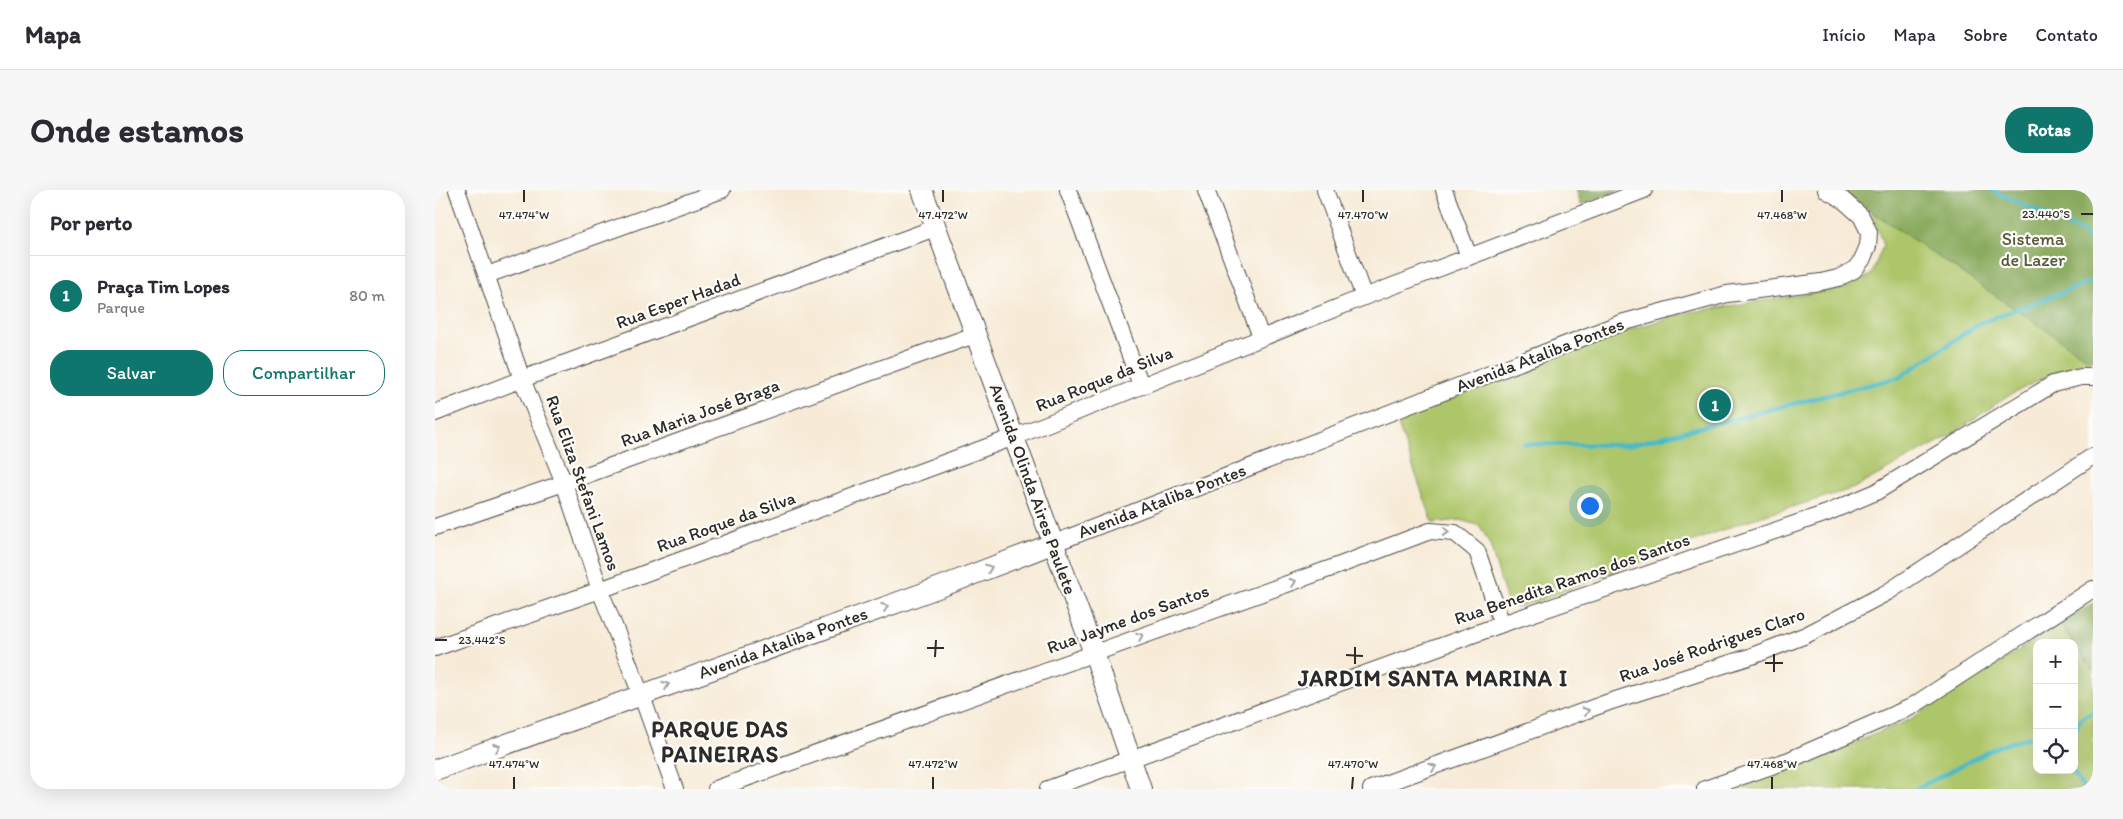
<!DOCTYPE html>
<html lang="pt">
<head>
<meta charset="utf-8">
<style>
	body { margin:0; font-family:Itim,sans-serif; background:#f7f7f7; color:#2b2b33 }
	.controls { position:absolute; right:15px; bottom:15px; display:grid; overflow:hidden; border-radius:10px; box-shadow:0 5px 20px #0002 }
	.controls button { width:45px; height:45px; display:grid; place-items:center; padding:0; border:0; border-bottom:1px solid #e1e1e2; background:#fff; color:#2b2b33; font:25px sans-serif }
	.you { position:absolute; left:1154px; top:315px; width:18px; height:18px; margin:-12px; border:4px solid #fff; border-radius:50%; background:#1a73e8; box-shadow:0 0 0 8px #1a73e833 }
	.badge { display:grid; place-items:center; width:32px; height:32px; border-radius:50%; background:#0f766e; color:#fff; font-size:16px; font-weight:700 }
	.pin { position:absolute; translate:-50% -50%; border:2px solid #fff; box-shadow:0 1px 5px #0006 }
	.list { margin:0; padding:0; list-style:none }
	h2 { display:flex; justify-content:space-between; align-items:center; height:65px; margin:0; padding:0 20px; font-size:21px }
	h2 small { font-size:16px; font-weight:400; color:#7c7c81 }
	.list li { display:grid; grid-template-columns:32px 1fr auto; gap:15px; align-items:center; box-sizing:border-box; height:80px; padding:0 20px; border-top:1px solid #e1e1e2 }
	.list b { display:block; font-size:19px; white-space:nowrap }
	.list p { margin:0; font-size:16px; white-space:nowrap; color:#7c7c81 }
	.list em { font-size:16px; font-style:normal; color:#7c7c81 }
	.actions { display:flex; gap:10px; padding:15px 20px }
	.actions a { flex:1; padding:11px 0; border:1px solid #0f766e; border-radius:20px; text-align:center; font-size:18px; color:#0f766e }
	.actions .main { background:#0f766e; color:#fff }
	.icon { flex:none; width:28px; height:28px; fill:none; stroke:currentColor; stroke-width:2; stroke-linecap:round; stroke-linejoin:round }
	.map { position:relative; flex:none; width:1658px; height:599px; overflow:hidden; border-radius:20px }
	header { display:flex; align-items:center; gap:30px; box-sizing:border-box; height:70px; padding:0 25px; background:#fff; border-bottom:1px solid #e1e1e2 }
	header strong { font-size:24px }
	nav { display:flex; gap:28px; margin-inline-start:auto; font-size:18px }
	.intro { display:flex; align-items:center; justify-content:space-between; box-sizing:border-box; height:120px; padding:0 30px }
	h1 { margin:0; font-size:35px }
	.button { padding:12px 22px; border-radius:20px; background:#0f766e; color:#fff; font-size:18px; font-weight:700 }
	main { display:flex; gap:30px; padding:0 30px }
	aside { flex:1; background:#fff; border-radius:20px; box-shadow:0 5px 20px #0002 }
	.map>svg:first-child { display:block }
	.green { fill:#aec66b; stroke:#6c784b }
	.forest { fill:#8aab5f; stroke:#5a6b45 }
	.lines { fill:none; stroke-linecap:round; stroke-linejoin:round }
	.stream { stroke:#4cbac2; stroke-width:4.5 }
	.minor-casing { stroke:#4a4845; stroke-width:18 }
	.tertiary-casing { stroke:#4a4845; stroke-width:22 }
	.minor { stroke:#fff; stroke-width:16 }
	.tertiary { stroke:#fff; stroke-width:20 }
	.oneway { stroke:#a0a0a0 }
	.ticks { fill:none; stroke:#2b2b2b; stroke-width:2 }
	.labels { text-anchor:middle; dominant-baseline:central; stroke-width:4.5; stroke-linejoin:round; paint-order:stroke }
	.park-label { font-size:18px; fill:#525a3e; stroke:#fdfcf7 }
	.street-label { font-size:18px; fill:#2b2b2b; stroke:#fdfcf7 }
	.district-label { font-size:22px; font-weight:bold; letter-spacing:1px; fill:#2b2b2b; stroke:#fdfcf7 }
	.ticks-label { font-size:12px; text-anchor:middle; fill:#2b2b2b; stroke:#fdfcf7; stroke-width:4.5; stroke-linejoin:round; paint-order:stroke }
</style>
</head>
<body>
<header>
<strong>Mapa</strong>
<nav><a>Início</a><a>Mapa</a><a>Sobre</a><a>Contato</a></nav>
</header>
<div class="intro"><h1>Onde estamos</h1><a class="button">Rotas</a></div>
<main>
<aside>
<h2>Por perto<small></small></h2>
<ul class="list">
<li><span class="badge">1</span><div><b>Praça Tim Lopes</b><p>Parque</p></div><em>80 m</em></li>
</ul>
<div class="actions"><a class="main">Salvar</a><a>Compartilhar</a></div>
</aside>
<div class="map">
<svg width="1658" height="599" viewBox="0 0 1658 599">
	<rect width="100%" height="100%" fill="#fdfcf7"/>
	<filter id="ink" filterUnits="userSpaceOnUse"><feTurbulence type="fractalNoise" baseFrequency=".02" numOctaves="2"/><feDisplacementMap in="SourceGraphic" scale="10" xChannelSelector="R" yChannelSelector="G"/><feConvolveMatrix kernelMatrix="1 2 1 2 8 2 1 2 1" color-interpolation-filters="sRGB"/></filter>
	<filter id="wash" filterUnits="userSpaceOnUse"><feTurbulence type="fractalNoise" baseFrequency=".0096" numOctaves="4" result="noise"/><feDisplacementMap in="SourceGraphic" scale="20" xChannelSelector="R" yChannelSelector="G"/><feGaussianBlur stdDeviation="1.12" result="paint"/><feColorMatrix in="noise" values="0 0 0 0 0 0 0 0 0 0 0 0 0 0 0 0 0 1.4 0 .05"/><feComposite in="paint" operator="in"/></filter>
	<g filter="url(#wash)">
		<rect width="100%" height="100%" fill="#f7ebd8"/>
		<path class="green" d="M1436,20L1656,170L1617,183L1570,208L1514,246L1419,298L1308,332L1109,409L1081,417L1072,412L1055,355L1045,336L1025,330L998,333L962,232L1037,200L1189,141L1256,122L1410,98L1436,85L1448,56Z
			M1625,434L1638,453H1602V580H1639V454L1658,480V599H1299L1358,578L1474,530Z"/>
		<path class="forest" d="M1141,0H1184L1146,15Z
			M1405,0H1658V171L1655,170Z
			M1658,413V480L1625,434Z"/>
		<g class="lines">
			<path class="stream" d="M1556,0L1645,41L1658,52
				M1089,254L1194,255L1465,187L1545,133L1658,91
				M1639,533L1658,522
				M1639,546L1644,531
				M1637,580L1649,599
				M1481,599L1564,556L1602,545"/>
		</g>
	</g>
	<g filter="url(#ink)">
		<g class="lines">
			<defs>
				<path id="minor" d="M22,0L87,189L129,293L165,400L210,515L240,599
					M633,0L706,195
					M771,0L826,147
					M890,0L929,107
					M1009,0L1034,67
					M52,85L287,0
					M0,223L87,189L500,38
					M0,337L129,293L542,144
					M617,354L1186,133L1292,104L1386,92L1403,88L1419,80L1427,70L1433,56L1434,42L1426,26L1408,10L1391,0
					M0,458L165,400L579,247L929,107L1209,0
					M281,599L905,375L995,341L1020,343L1042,361L1067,434
					M613,599L1067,434L1392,323L1441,302L1618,194L1646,187H1658
					M936,599L1174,512L1317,466L1371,445L1453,402L1658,266
					M1270,599L1354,570L1476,517L1658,399"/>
				<path id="tertiary" d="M487,0L659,463L706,599
					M0,580L508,396L617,354"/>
			</defs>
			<use href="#minor" class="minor-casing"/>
			<use href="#tertiary" class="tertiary-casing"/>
			<use href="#minor" class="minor"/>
			<use href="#tertiary" class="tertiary"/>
		</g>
		<defs><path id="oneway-chevron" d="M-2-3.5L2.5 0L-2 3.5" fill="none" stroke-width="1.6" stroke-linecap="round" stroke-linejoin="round" transform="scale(1.25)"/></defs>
		<g class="oneway">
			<use href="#oneway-chevron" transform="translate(1011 342) rotate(5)"/>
			<use href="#oneway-chevron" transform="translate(554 378) rotate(-21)"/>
			<use href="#oneway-chevron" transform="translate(858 392) rotate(-20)"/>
			<use href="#oneway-chevron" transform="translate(450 417) rotate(-20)"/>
			<use href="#oneway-chevron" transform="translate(705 446) rotate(-20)"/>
			<use href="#oneway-chevron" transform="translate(231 495) rotate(-20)"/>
			<use href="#oneway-chevron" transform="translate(1151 521) rotate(-20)"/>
			<use href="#oneway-chevron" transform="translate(62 557) rotate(-20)"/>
			<use href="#oneway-chevron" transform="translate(998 577) rotate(-20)"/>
		</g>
	</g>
	<path class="ticks" d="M89,12V0M508,12V0M928,12V0M1347,12V0M1646,24H1658M0,450H12M492,458H509M911,465L928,466M500,467L501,450M1330,473H1348M920,474V457M1339,482V464M79,599V587M498,599V587M917,599L918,587M1337,599V587"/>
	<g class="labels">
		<g class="park-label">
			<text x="1598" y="49">Sistema<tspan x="1598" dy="21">de Lazer</tspan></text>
		</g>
		<g class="street-label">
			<text transform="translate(243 111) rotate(-20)">Rua Esper Hadad</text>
			<text transform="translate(1105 165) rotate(-21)">Avenida Ataliba Pontes</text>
			<text transform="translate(669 189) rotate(-22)">Rua Roque da Silva</text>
			<text transform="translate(265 223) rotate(-20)">Rua Maria José Braga</text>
			<text transform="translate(148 293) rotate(70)">Rua Eliza Stefani Lamos</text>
			<text transform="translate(598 299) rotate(70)">Avenida Olinda Aires Paulete</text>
			<text transform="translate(727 311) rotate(-21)">Avenida Ataliba Pontes</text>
			<text transform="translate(291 332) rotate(-20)">Rua Roque da Silva</text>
			<text transform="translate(1137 389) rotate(-19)">Rua Benedita Ramos dos Santos</text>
			<text transform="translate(693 429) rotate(-20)">Rua Jayme dos Santos</text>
			<text transform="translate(348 453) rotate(-20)">Avenida Ataliba Pontes</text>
			<text transform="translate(1277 455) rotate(-19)">Rua José Rodrigues Claro</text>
		</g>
		<g class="district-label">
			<text x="998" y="488">JARDIM SANTA MARINA I</text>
			<text x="285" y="539">PARQUE DAS<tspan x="285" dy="25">PAINEIRAS</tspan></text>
		</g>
	</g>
	<g class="ticks-label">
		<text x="1611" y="28">23.440°S</text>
		<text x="89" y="29">47.474°W</text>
		<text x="508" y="29">47.472°W</text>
		<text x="928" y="29">47.470°W</text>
		<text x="1347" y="29">47.468°W</text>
		<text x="47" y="454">23.442°S</text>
		<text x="79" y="578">47.474°W</text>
		<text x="498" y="578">47.472°W</text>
		<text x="918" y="578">47.470°W</text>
		<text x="1337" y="578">47.468°W</text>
	</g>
</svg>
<div class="controls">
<button>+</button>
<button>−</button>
<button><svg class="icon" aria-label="locate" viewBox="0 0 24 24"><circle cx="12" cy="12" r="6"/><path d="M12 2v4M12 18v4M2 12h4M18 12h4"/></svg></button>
</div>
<div class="you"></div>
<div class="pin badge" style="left:1280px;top:215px">1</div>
</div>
</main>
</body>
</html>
